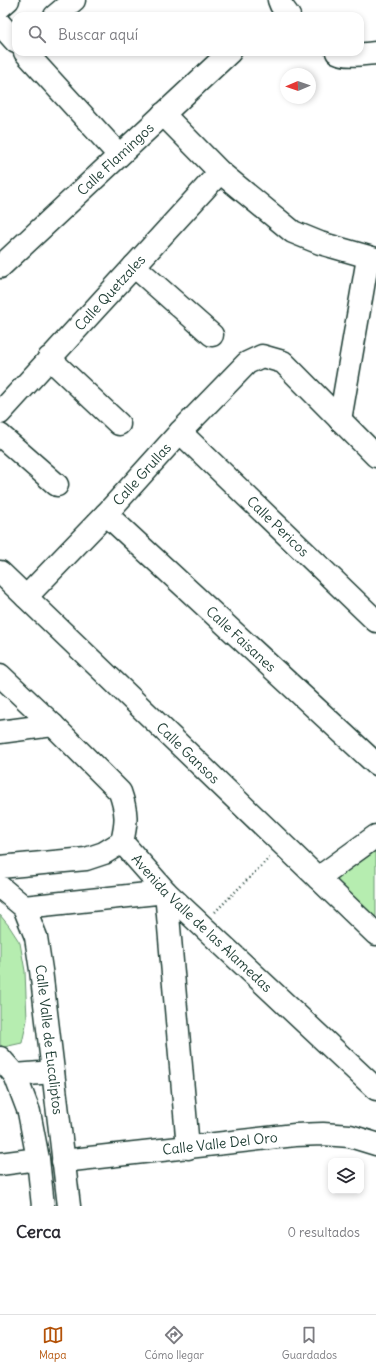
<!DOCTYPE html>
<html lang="es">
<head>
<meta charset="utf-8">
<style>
	body { margin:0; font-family:Delius,sans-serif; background:#f7f7f7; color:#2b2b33 }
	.controls { position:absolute; right:12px; bottom:12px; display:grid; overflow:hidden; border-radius:8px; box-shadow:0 2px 6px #0003 }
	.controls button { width:36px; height:36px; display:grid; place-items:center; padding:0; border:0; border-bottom:1px solid #e1e1e2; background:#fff; color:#2b2b33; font:20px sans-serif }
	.compass { position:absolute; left:280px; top:68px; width:36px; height:36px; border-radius:50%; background:#fff; box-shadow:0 2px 6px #0003; rotate:268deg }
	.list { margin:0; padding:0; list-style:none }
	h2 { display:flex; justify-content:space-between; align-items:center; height:52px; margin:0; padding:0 16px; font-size:17px }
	h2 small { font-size:13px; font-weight:400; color:#7c7c81 }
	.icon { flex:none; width:22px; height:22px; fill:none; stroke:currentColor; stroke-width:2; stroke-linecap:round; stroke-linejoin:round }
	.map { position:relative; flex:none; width:376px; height:1206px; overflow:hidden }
	.search { position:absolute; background:#fff; box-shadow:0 2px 6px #0003; left:12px; right:12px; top:12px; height:44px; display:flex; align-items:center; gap:10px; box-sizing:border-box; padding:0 14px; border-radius:12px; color:#7c7c81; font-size:15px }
	.sheet { height:108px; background:#fff }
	nav { display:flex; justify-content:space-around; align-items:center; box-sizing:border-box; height:56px; border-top:1px solid #e1e1e2; background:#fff; font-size:11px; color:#7c7c81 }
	nav a { display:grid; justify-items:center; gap:2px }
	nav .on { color:#b45309 }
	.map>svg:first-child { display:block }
	.green { fill:#b6edb0; stroke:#6a9572 }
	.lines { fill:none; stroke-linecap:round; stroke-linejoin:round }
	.minor-casing { stroke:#1f3d34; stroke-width:25 }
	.path { stroke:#1f3d34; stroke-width:2.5; stroke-dasharray:1 3; stroke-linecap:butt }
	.minor { stroke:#fff; stroke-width:22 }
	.labels { text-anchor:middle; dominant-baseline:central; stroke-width:3; stroke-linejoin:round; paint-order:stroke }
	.street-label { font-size:14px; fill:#1f3d34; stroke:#fff }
</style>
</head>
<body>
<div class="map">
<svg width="376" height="1206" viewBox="0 0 376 1206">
	<rect width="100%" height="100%" fill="#fff"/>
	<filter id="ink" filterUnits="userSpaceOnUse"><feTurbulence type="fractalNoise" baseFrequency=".025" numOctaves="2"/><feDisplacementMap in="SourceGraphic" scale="8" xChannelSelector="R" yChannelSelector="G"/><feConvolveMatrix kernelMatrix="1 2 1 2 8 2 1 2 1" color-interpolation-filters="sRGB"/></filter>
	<g filter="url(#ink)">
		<path class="green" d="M376,851V920L334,880Z
			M0,915L9,926L20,943L25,971L27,1020L22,1043L4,1047L0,1045Z"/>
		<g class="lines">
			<defs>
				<g id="minor">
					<path d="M279,0L281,5L289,16"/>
					<path d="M0,7L8,0"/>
					<path d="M55,16L74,0"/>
					<path d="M0,24L16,42"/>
					<path d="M25,52L119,155"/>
					<path d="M337,52C348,57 364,54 376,53"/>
					<path d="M163,114L220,172L293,232L320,243L376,259"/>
					<path d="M134,266L212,335"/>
					<path id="s1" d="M0,267L230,52"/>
					<path d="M49,358L119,424"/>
					<path id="s2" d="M0,413L220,172"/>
					<path d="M340,420L368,258"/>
					<path id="s3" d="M180,432L376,621"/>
					<path d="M0,435L57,485"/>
					<path id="s4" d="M106,514L376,764"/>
					<path id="s5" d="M0,572L376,934"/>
					<path id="s6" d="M26,597L106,514L180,432L247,363L262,356L283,362L376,456"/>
					<path d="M0,675L53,725L120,792C127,812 127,822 122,842"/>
					<path d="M0,732L53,725"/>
					<path id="s7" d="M122,842L166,892L376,1089"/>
					<path d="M0,867L86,859L104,853L122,842"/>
					<path d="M318,878L376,836"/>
					<path id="s8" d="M0,887L24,907L36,937L41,970L69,1206"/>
					<path d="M24,907L166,892L188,1148"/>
					<path d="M0,1058L15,1075L29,1112L38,1159L43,1206"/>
					<path d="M15,1075L53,1072"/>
					<path id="s9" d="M63,1161L295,1135L323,1134L350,1136L376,1144"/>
					<path d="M0,1164L38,1159"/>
				</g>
			</defs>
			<use href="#minor" class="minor-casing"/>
			<path class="path" d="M215,912L269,858"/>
			<use href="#minor" class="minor"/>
		</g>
	</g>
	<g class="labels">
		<g class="street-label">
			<text stroke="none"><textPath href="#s1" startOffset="158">Calle Flamingos</textPath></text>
			<text stroke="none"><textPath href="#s2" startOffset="163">Calle Quetzales</textPath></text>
			<text stroke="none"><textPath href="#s6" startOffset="169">Calle Grullas</textPath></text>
			<text stroke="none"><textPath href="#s3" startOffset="136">Calle Pericos</textPath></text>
			<text stroke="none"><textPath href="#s4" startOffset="184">Calle Faisanes</textPath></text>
			<text stroke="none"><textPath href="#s5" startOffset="261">Calle Gansos</textPath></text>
			<text stroke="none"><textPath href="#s7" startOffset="114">Avenida Valle de las Alamedas</textPath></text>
			<text stroke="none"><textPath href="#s8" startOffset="167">Calle Valle de Eucaliptos</textPath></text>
			<text stroke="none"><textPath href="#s9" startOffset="158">Calle Valle Del Oro</textPath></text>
		</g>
	</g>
</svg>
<div class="controls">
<button><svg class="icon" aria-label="layers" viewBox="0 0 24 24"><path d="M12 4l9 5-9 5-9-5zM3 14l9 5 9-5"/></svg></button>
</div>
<svg class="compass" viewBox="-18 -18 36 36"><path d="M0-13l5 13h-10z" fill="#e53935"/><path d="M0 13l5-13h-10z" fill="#7c7c81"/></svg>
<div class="search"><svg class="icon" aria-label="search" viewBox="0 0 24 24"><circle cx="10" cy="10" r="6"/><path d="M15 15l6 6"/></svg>Buscar aquí</div>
</div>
<section class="sheet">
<h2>Cerca<small>0 resultados</small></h2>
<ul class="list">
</ul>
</section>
<nav>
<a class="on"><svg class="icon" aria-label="map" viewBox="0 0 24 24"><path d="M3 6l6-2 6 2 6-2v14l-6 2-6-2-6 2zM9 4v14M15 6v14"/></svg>Mapa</a>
<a><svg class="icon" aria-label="directions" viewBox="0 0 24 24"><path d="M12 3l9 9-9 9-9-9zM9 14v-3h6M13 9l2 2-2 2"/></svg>Cómo llegar</a>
<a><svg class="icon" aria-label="saved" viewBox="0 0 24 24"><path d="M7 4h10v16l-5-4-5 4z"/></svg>Guardados</a>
</nav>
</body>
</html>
